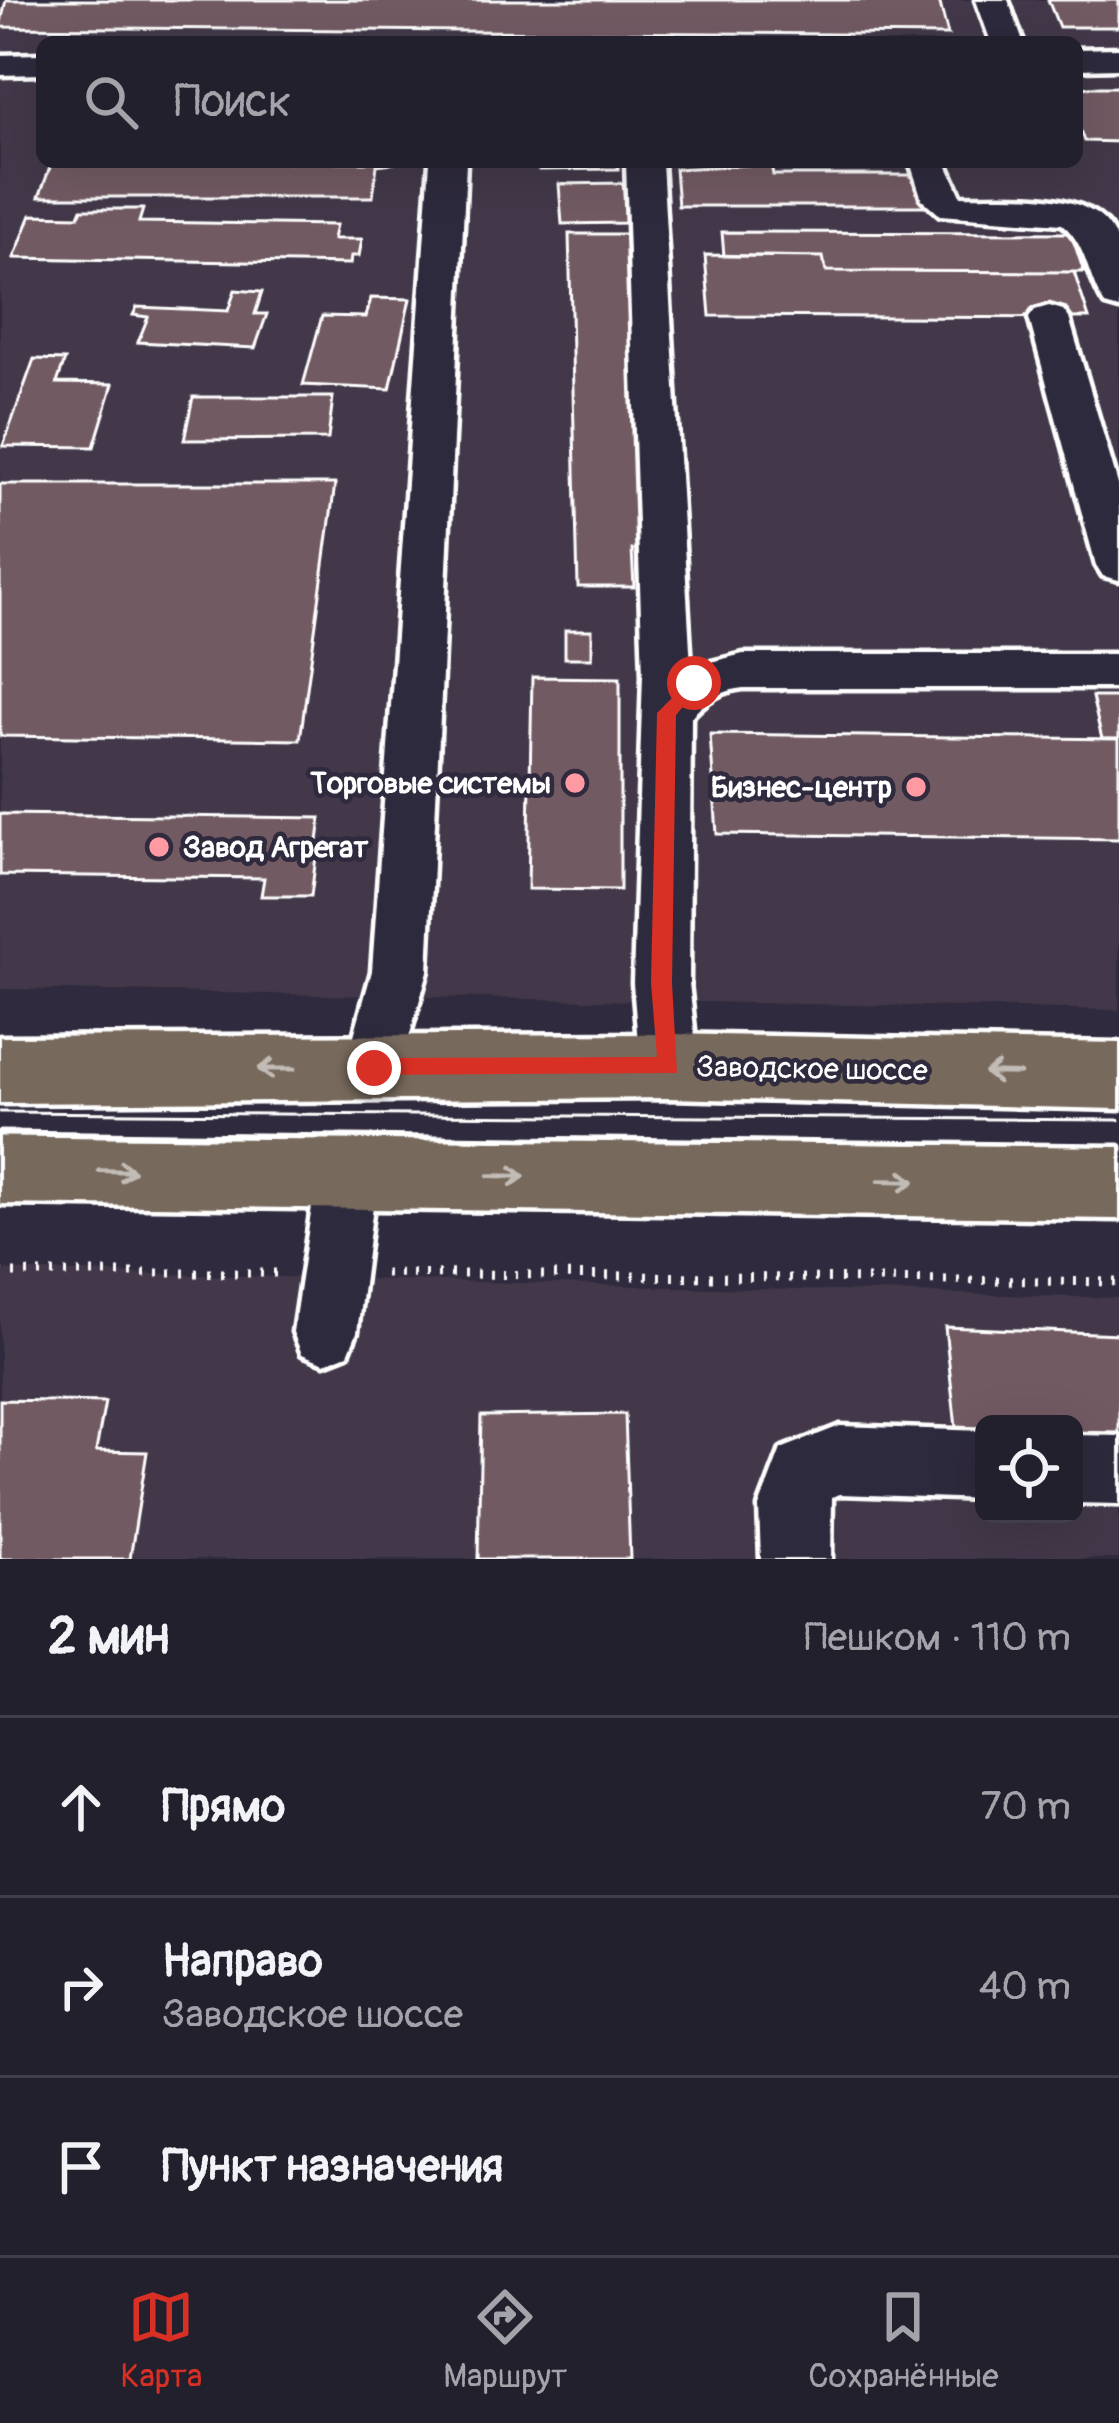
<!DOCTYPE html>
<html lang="ru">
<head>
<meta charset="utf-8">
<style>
	body { margin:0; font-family:Pangolin,sans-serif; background:#2f2d3a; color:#f1f3f6 }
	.controls { position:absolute; right:36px; bottom:36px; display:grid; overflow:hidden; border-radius:18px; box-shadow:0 12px 48px #0002 }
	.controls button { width:108px; height:108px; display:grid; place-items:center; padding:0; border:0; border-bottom:3px solid #403e4a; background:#23202e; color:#f1f3f6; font:60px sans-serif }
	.stop { position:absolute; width:36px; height:36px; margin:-27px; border:9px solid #d93025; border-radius:50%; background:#fff }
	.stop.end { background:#d93025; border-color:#fff; box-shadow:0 3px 12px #0008 }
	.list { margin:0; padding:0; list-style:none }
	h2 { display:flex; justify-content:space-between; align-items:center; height:156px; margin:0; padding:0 48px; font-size:51px }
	h2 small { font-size:39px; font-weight:400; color:#a3a3aa }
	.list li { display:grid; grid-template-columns:78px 1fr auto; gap:36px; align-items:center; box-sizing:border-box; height:180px; padding:0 48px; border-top:3px solid #403e4a }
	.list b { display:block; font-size:45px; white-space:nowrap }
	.list p { margin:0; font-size:39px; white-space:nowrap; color:#a3a3aa }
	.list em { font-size:39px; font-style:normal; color:#a3a3aa }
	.icon { flex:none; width:66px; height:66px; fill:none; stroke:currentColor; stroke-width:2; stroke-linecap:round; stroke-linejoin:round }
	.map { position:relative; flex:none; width:1119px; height:1559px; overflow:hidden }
	.search { position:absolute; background:#23202e; box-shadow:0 12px 48px #0002; left:36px; right:36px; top:36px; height:132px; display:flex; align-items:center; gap:30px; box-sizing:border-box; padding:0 42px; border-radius:18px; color:#a3a3aa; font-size:45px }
	.sheet { height:696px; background:#23202e }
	nav { display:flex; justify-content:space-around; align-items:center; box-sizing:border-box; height:168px; border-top:3px solid #403e4a; background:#23202e; font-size:33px; color:#a3a3aa }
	nav a { display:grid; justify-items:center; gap:6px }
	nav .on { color:#d93025 }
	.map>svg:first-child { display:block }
	.built { fill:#433848; fill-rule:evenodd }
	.building { fill:#725a63; stroke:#fff; stroke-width:3 }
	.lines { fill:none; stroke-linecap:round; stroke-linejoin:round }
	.minor-casing { stroke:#fff; stroke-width:9 }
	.major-casing { stroke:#fff; stroke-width:9 }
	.path { stroke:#fff; stroke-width:9; stroke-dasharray:3 10; stroke-linecap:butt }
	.minor { fill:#2f2a3d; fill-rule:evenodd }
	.major { fill:#77695c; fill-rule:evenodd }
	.tram { stroke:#fff; stroke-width:3 }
	.oneway { stroke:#c2bcb6 }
	.route { fill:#d93025 }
	.poi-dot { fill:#ff9aa2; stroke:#2f2a3d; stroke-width:4.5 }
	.labels { text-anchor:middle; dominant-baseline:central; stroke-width:9; stroke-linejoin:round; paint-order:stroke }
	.poi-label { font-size:30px; font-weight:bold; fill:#fff; stroke:#2f2a3d; text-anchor:end }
	.street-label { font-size:30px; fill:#fff; stroke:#2f2a3d }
</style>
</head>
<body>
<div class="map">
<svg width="1119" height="1559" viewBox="0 0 1119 1559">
	<rect width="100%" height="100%" fill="#2f2a3d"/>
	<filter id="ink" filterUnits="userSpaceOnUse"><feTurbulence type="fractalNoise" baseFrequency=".00833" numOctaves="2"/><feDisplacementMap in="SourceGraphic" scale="24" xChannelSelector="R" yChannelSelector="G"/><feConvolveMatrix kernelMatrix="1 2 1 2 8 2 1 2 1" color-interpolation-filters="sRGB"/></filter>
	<g filter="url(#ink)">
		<path class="built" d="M0,0H1119V1010L0,989ZM42,42H1077V162H42Z
			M0,1270L1119,1298V1559H0ZM984,1424H1074V1514H984Z"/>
		<path class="building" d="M6,0H939L948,35L0,27Z
			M1048,0H1119V27H1059Z
			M1077,87H1119V142L1084,141L1077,122Z
			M52,162H400L377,165L373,197H39Z
			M539,162H618V169L539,170Z
			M771,164L773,175H917L925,206H678L675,169Z
			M623,183L628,223L562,224L559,184Z
			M82,209H143L139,222L336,225L333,239H362L359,256H351L350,264L14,258L31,215L79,216Z
			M722,232L1071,233L1084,272L826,271L823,257L724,256Z
			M569,234H631L666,550H632L634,587H578Z
			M705,255L823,257L826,271L1074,272L1089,318L710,316Z
			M235,290L262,292L255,314H267L255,348L138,342L148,317L133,315L137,307L228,311Z
			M371,298L410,299L390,389L303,385L322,316L366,317Z
			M34,359L65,360L57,383L113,384L94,447L3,446Z
			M193,397H333L328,439L184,440Z
			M0,484H335L300,740L0,736Z
			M565,630H592V658H565Z
			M532,677L620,678V890L528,889Z
			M1092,697H1119V739H1102Z
			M710,734L1119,739V839L717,834Z
			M0,814L321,818L311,896H261L264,878L0,875Z
			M945,1327L1119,1334V1507L1074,1505V1424H984V1502L964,1501Z
			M0,1400L105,1402L96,1451L147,1452L130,1559H0Z
			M625,1414L630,1559H478L481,1416Z"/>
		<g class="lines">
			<defs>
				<path id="minor" d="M976,0H1008L1023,42H991Z
					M1119,48V68L1077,69V49Z
					M42,54V74L0,75V55Z
					M430,162H466L428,971L395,1086L374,1093L353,1086L345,1068L372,971Z
					M626,162H662L691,667L743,654H1119V688H743C720,691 707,700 691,717L689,983L698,1066L690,1084L669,1091L648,1084L640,1066L633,983L643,675Z
					M910,162H946L961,196C1009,198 1109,184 1119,251C1119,269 1119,290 1119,309L1105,305C1087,279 1088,245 1062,224L940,215L922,199Z
					M1049,306L1063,310L1069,318L1119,488V580L1103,576L1096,565L1029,318L1035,310Z
					M347,1147L369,1155L377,1174L357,1332L348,1354L325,1363L302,1354L293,1332L317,1174L325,1155Z
					M840,1426L984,1431V1499L840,1494L832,1497L831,1559H761L759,1507L781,1449Z
					M1074,1435L1119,1436V1504L1074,1503Z"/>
				<path id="major" d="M669,1034L1119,1043V1109L669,1098L0,1103V1037Z
					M0,1134L1119,1147V1219L0,1204Z"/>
			</defs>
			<use href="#minor" class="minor-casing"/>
			<use href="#major" class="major-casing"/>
			<path class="path" d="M0,1273H280
				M385,1273L1119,1282"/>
			<use href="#minor" class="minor"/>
			<use href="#major" class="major"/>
			<path class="tram" d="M0,1112L1119,1120
				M0,1135L1119,1145"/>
		</g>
		<defs><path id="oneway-shaft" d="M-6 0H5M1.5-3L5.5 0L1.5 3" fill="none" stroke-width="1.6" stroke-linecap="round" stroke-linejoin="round" transform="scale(3)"/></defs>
		<g class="oneway">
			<use href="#oneway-shaft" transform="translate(276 1069) rotate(180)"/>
			<use href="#oneway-shaft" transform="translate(1002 1073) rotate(-179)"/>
			<use href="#oneway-shaft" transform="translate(117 1171) rotate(1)"/>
			<use href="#oneway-shaft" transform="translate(507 1176) rotate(1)"/>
			<use href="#oneway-shaft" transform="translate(897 1181) rotate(1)"/>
		</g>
	</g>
	<path class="route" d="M694,676L703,683L676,715L672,983L677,1073L366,1075L363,1068L374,1058L657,1057L651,983L657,713Z"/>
	<g class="poi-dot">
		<circle cx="575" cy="783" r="12"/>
		<circle cx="916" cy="787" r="12"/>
		<circle cx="159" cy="847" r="12"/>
	</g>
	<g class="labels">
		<g class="poi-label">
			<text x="551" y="783">Торговые системы</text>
			<text x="892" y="787">Бизнес-центр</text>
			<text x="183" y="847" text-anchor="start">Завод Агрегат</text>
		</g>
		<g class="street-label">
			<text transform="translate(812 1069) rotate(1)">Заводское шоссе</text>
		</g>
	</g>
</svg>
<div class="controls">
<button><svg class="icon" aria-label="locate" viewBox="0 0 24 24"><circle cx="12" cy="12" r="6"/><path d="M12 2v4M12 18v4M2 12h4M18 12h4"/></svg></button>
</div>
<div class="stop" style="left:694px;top:683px"></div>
<div class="stop end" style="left:374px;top:1068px"></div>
<div class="search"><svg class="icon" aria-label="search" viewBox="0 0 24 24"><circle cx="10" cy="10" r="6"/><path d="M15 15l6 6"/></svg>Поиск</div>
</div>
<section class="sheet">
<h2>2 мин<small>Пешком · 110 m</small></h2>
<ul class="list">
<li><svg class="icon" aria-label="ahead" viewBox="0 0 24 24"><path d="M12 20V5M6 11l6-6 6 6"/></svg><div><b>Прямо</b></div><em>70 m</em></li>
<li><svg class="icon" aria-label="right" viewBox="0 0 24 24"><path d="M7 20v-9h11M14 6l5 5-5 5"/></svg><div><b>Направо</b><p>Заводское шоссе</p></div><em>40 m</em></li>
<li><svg class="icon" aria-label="arrive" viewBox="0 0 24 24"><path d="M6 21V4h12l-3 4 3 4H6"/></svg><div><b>Пункт назначения</b></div></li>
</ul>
</section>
<nav>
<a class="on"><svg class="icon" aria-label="map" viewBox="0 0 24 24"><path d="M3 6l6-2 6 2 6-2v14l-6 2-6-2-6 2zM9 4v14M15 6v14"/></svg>Карта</a>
<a><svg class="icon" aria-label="directions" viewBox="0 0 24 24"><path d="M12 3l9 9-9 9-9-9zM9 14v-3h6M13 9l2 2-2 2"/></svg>Маршрут</a>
<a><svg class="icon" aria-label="saved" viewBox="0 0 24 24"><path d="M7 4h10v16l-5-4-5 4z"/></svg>Сохранённые</a>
</nav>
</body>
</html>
